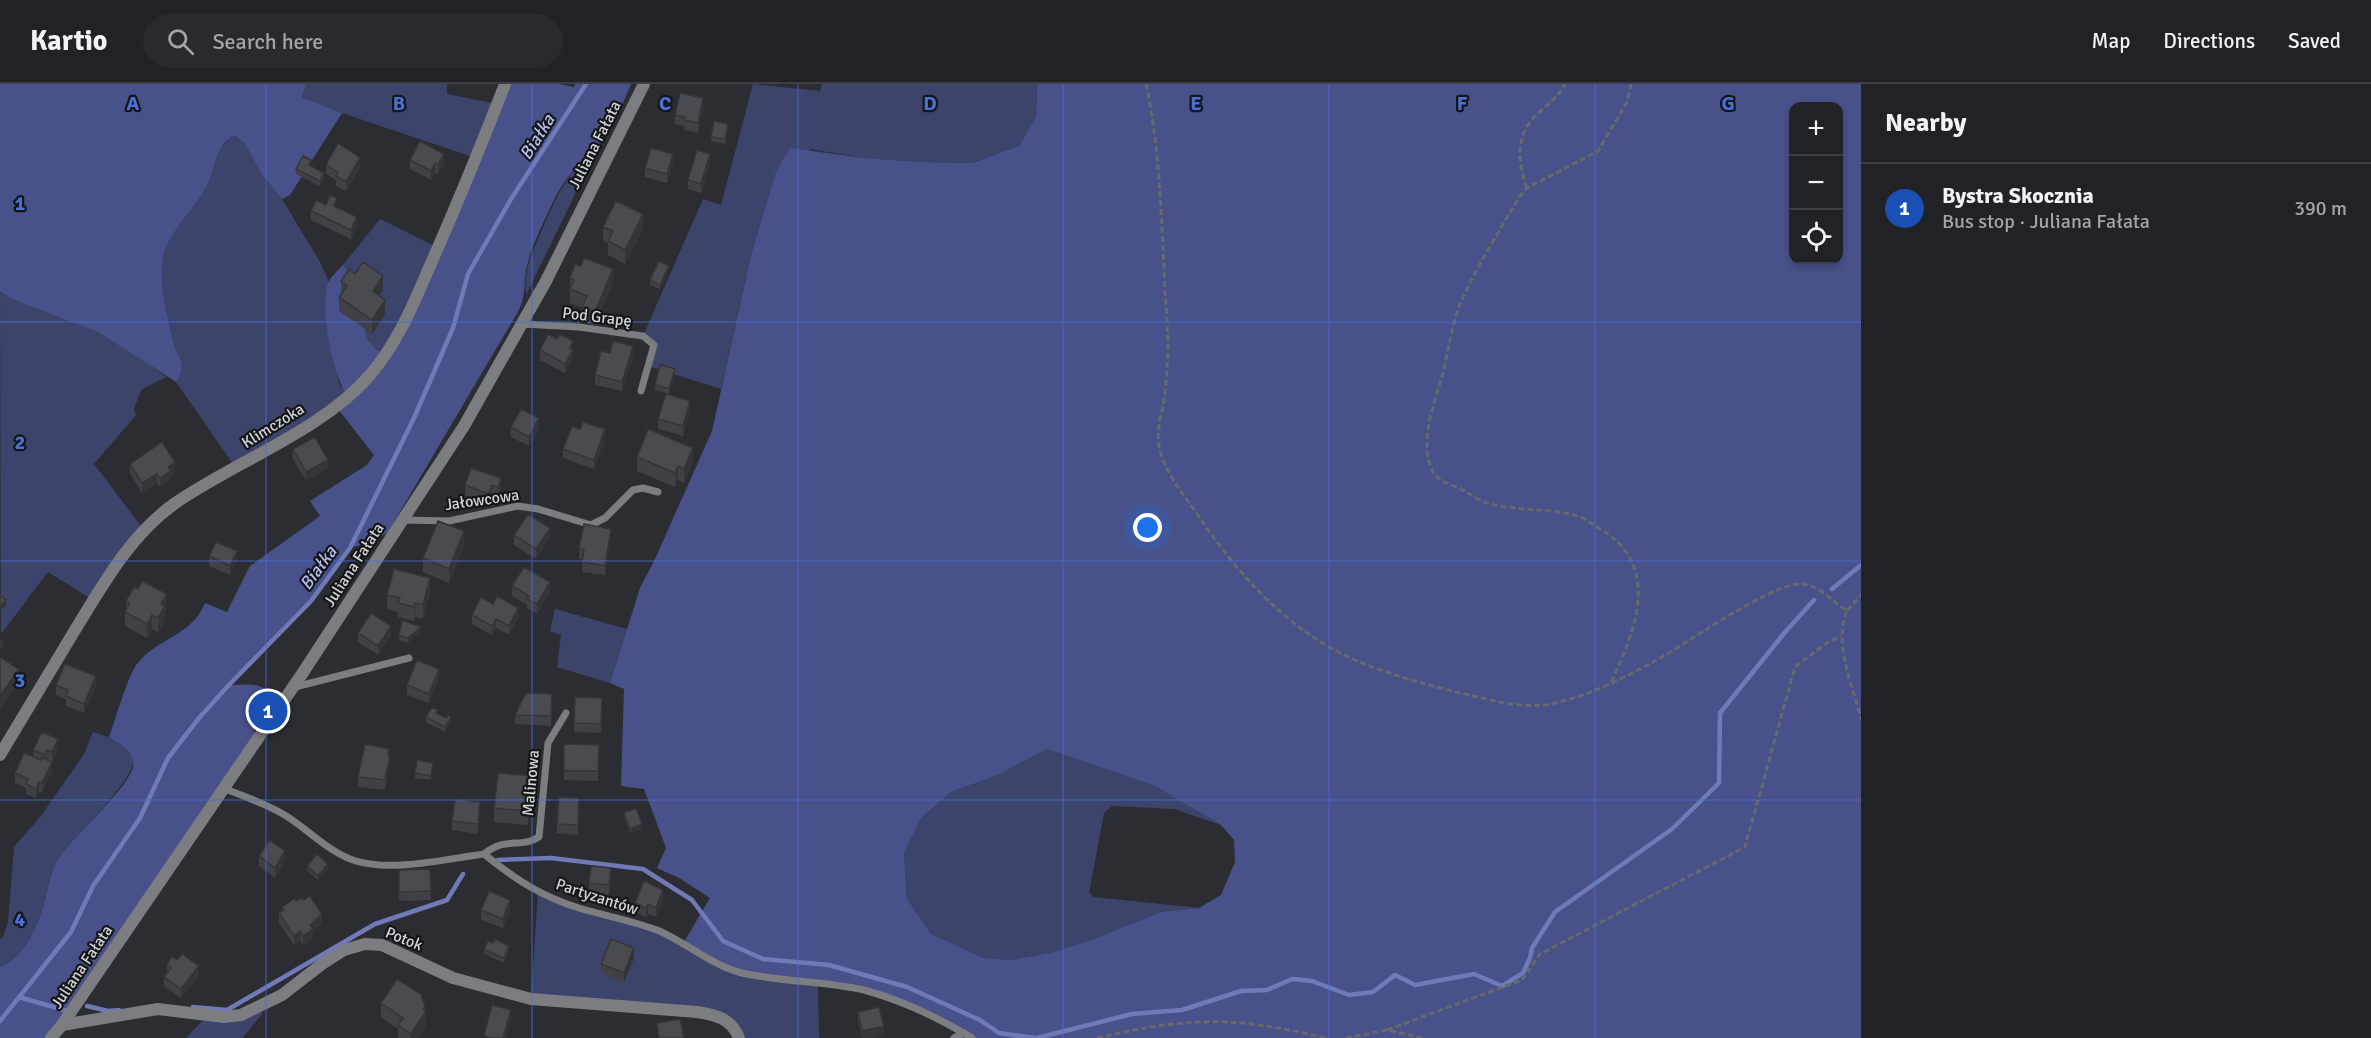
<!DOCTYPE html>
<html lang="en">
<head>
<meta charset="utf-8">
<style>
	body { margin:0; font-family:Signika,sans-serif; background:#292a2e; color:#f1f3f6 }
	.controls { position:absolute; right:18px; top:18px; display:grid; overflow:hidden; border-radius:12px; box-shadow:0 3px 9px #0003 }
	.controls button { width:54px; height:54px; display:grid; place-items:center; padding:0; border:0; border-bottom:2px solid #3e3f43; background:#212226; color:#f1f3f6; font:30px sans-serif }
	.you { position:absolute; left:1148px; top:444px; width:21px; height:21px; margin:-15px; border:4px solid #fff; border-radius:50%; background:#1a73e8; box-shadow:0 0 0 9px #1a73e833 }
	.badge { display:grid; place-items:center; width:39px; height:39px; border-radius:50%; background:#a4b1fc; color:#fff; font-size:20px; font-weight:700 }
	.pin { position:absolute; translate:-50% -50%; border:3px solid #fff; box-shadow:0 2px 6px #0006 }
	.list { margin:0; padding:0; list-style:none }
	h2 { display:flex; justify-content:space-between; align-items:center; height:78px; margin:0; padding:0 24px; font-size:26px }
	h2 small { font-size:20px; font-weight:400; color:#a2a4a7 }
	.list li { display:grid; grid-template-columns:39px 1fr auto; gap:18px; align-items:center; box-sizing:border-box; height:90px; padding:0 24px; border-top:2px solid #3e3f43 }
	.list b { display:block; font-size:22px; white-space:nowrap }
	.list p { margin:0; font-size:20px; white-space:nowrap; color:#a2a4a7 }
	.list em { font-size:20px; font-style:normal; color:#a2a4a7 }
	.icon { flex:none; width:33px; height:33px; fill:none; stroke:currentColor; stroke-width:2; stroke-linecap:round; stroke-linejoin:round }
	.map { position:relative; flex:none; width:1861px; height:954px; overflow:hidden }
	header { display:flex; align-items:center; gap:36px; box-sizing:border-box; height:84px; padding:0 30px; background:#212226; border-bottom:2px solid #3e3f43 }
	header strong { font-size:28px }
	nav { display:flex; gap:33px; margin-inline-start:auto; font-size:21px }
	.search { width:420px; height:54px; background:#292a2e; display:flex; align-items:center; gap:15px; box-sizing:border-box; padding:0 21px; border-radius:33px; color:#a2a4a7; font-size:22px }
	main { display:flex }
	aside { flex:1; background:#212226 }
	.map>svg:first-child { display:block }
	.green { fill:#3d446c }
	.forest { fill:#49518a; fill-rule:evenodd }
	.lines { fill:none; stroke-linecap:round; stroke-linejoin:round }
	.stream { stroke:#707ab7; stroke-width:4.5 }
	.path { stroke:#68696d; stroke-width:3; stroke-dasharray:6 3; stroke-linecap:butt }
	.service { stroke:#7c7d80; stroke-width:7 }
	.minor { stroke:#7c7d80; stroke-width:12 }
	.tertiary { stroke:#7c7d80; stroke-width:12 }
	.wall { fill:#404046 }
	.shaded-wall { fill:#343439 }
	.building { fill:#4a4b51; stroke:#343439; stroke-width:1.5 }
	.grid { fill:none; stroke:#4a70d8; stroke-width:1.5; stroke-opacity:0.55 }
	.labels { text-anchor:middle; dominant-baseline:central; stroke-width:4.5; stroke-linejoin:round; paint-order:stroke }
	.street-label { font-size:16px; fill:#d3d4d7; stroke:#151618 }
	.water-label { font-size:18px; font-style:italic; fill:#b5bff3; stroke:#151618 }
	.grid-label { font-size:20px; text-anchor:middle; font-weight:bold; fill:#4a70d8; stroke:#151618; stroke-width:4.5; stroke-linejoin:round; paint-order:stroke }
</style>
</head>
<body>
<header>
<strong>Kartio</strong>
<div class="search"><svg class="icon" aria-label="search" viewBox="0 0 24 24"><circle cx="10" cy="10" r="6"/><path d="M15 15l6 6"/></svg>Search here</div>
<nav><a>Map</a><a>Directions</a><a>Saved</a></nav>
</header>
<main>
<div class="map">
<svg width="1861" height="954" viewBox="0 0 1861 954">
	<rect width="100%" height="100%" fill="#2c2d32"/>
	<path class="green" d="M306,0H447V10L497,20L476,74L342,29L302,13Z
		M753,0L820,7L822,0H1037L1036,32L1019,62L970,79L921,78L864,74L810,65L751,172L721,305L648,282L654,261L643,252L703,115L721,121Z
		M606,48L598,63L526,211C524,183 532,169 543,144C560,103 575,80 606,48Z
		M235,51L245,60L262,91L282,115L320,178L329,198L325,220L339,300L348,312L236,384L176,298C180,292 182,289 182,281C181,274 176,267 174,260C168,236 161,206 162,182C164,150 193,129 207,102C216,83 215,62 235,51Z
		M380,135L438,164L386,270L371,261L366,251V236L353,193L343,181Z
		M0,207L11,214L100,249L125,263L166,293L142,305L134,324L136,331L94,380L144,446L94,517L48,488L1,550Z
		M555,525L627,545L610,599L557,583L561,551L550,547Z
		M93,648C106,652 130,659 133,675C137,695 69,757 57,777C50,788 49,801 46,812C39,839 27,872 0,883V854L2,855L8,839L14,763L41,732L84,670Z
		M1047,665L1155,702L1221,741L1174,725L1112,722L1104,729L1089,809L1094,813L1199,824L1161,828L1088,857L1049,869L1011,876L984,874L931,850L907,815L904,769L921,734L951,708L998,691Z
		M538,807L684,858L818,900L819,954H739L728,937L531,915Z
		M254,926L263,929L242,954H186L208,931Z"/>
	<path class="forest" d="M0,0H306L302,13L342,29L290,111L282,115L262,91L245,60L235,51C215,61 216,83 207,102C193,129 164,150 162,182C161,206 168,236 174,260C176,267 181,274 182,281C182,289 180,292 176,298L100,249L10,214L0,207Z
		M505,0H559L574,3L575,0H631C624,16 617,35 605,49C584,75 566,90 551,122C543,140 531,163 527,182C523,199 527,208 519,226L388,448L376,456L350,464L311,517L229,601C243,602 260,596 270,610C262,629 250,633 256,657L51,954H0V883C27,872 39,839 46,812C49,800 51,787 57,777C72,753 128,705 133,683C136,668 120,660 109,653C115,637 128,591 137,580C158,553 191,553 205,519L227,528L250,482L320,432L310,417L367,381L374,371L335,321L347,312C333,290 319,225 328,199C331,193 338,186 343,181C356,195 364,218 366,237C366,241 365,247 366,251C369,261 377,267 386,269Z
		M1037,0H1861V954H968L911,922L863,906L741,889L684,858L710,814L679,794L657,784L666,764L644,705L621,702L624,605L610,599L640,504L655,475L712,347L751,172L776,88L790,64L864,74L921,78L971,79L1019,62L1036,32ZM1794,22H1838V176H1794ZM1047,665L1155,702L1221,741L1234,756L1235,778L1221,811L1199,824L1161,828L1088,857L1049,869L1011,876L984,874L931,850L907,815L904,769L921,734L951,708L998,691Z"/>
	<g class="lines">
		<path class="stream" d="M1832,505L1861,481
			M498,776L551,774L643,785L692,816L723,857L763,875L829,881L907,903L980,936L999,949L1035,954
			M19,913L67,927
			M87,922L108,927L119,926
			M193,923L227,926L375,840L447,816L463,790
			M0,937L71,848L93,802L140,734L168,674L199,634L228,602L311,517L350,464L414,334L453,244L468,190L511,115L586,0
			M1037,954L1132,930L1182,926L1241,907L1267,906L1292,895L1312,897L1349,911L1373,908L1395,891L1415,901L1474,890L1502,902L1523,889L1530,874L1532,864L1555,828L1672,745L1719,699L1720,629L1786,547L1814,516"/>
		<path class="path" d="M1146,0C1159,60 1161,124 1164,185C1165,213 1168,241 1168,269C1167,285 1166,302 1164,317C1160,336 1155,352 1161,370C1169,395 1188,416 1202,437C1235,485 1277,533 1329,563C1370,586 1419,599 1465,610C1496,617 1527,627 1559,618C1592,610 1624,594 1653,578C1685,561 1769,500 1801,500C1820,500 1832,519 1847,526C1833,563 1853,599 1861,636
			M1527,104C1517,76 1515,50 1539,28C1550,19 1558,13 1565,0
			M1847,526L1861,511
			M1611,598C1637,544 1662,479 1597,443C1591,439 1584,434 1577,432C1548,423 1516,428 1487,419C1478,416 1468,409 1459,404C1449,400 1439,398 1433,388C1419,360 1432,327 1440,299C1448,274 1450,246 1460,220C1476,183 1499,148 1519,113L1527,104L1598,67L1627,18L1631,0
			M1387,946L1522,896L1540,870L1745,763L1795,583L1828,558L1841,552
			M1097,954C1131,946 1167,939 1202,938C1244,936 1286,945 1326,954
			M1346,954L1387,946L1422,954"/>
		<path class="service" d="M522,240L579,243L643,252L654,261L641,307
			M403,436L449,437L518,422L538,425L591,441L605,434L633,406L643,404L658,408
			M295,603L409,574
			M223,704C243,712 264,719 283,730C307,744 329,769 356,777C393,788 446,775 484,770C516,796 542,813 582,825C607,832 633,837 657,846C686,858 712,882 742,889C782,898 824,897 864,906C901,916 939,934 972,954
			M484,770C507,752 520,765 539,753L548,659L566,629
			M954,954L964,949"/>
		<path class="minor" d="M0,671C24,631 48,591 72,551C101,504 129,452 174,420C234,378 322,347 370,291C397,260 413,221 429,184C456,123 481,62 505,0
			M62,941L158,925L224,933L241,931L282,911L322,880L344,866L365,860L382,861L453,894L531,915L697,928C716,931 731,934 739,954"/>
		<path class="tertiary" d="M51,954L62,941L302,590L464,342L546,197L644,0"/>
	</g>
	<path class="wall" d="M703,24L698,49L684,46V42L675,40V31Z
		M728,45L725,60L711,57V53Z
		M410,76L444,79L438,90L435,89L431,96L410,85Z
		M673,79L667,99L645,93V84Z
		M710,80L701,109L688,105V96Z
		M311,81V82L324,93L320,102L296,90V85Z
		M326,81L360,83L346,107L336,102V96L326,90Z
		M337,123L357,142L351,155L311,136V127Z
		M603,143L643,144L625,180L608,171V159L603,157Z
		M669,187L660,205L650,201V196Z
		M355,190L383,206L379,212L385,230L372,250L339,227V213L341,211V197Z
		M570,194L613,199L595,242L582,237V224L570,219Z
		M557,255L573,257V275L565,289L540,276V266Z
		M610,269L633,272L622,307L595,301V291Z
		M675,289L669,310L655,306V301Z
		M690,326L683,352L658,345V335Z
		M511,343L539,344L529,362L511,353Z
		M605,355L594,385L563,374V365Z
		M293,365L328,385L306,397L293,375Z
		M637,373L693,378L684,399L678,396L675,403L637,387Z
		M130,380L175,388L171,391V396L160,403L157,399L142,409L130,389Z
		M471,384L501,404L498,413L492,411L489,419L465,411V401Z
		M514,451L550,453L536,475L514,461Z
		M611,454L605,491L582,488L583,475H579V465Z
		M464,461L449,499L423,488V474Z
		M209,472L237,477L230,491L209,482Z
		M512,502L550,507L537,530L527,524V521L512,512Z
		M430,508L423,535L415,533L414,537L398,533V528L387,525V511Z
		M126,517L167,524L165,528V536L158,548L152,545L147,554L125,542V528L126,525Z
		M472,531L518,534L509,551L496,544L492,551L472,540Z
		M421,547L408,559L399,556V552Z
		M358,549L391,551L378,571L358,558Z
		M439,594L429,619L407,611V601Z
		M56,601L96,602L84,629L66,622V615L56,611Z
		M552,610L551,642L515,640V631Z
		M602,623L601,649L574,648V639Z
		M438,630L451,638L445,648L426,638V633Z
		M564,660L599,661L598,697L564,696Z
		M58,664L52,678V687L42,709L39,707L36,714L26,710V704L15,699V689L33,673V666Z
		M389,672L390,682L385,706L358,703V693Z
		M433,683L431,696L415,694V689Z
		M532,706L528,741L494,738V724Z
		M579,724L578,751L557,749V740Z
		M480,728L478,750L452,746V737Z
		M624,729L642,745L630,749L624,733Z
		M259,772L285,776L275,794L259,782Z
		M307,782L328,785L318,796L307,786Z
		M430,785L431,816L399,817V786Z
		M611,794L609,811L589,808V799Z
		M663,815L656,833L648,830L646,833L635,828V819Z
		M296,817L322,840L313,848V855L303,861L300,857L294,861L279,839V829L282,827V823Z
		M481,826H510L503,844L481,836Z
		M484,866L509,867L504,879L484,870Z
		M634,874L624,899L601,889V880Z
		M177,876L199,891L181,914L164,902V893L167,890V880Z
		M381,919L426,941L418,954H398V945L381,933Z
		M858,928L884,951L872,954H862L858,937Z"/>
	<path class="shaded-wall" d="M703,14V24L698,49V39Z
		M444,70V79L438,90V81Z
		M673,70V79L667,99V90Z
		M710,70V80L701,109V100Z
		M360,74V83L346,107V98Z
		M435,79V89L431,96V87Z
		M324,89V93L320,102V97Z
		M643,130V144L625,180V166Z
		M357,133V142L351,155V146Z
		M669,182V187L660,205V201Z
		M613,185V199L595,242V228Z
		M383,192V206L373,221V207Z
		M385,216V230L372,250V236Z
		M573,257V275L565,289V280L570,264Z
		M633,262V272L622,307V298Z
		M675,285V289L669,310V305Z
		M690,317V326L683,352V342Z
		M539,334V344L529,362V353Z
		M605,345V355L594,385V376Z
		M693,364V378L684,399V385Z
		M328,376V385L306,397V388Z
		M175,378V388L171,391V396L160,403V394L168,383Z
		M678,382V396L675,403V389Z
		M157,390V399L142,409V399Z
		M501,394V404L498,413V404Z
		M492,401V411L489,419V410Z
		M550,444V453L536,475V465Z
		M611,445V454L605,491V482Z
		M464,447V461L449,499V485Z
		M237,467V477L230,491V482Z
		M430,494V508L423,535V521Z
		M550,498V507L537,530V520Z
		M167,510V524L165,528V536L158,548V534L161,520Z
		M6,516V521L0,528V524Z
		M415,519V533L414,537V523Z
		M518,524V534L509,551V542Z
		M152,531V545L147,554V540Z
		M496,535V544L492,551V542Z
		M391,542V551L378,571V562Z
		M421,543V547L408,559V554Z
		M3,558V563L0,568V563Z
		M19,585V599L0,626V612Z
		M439,585V594L429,619V610Z
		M96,592V602L84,629V620Z
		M451,633V638L445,648V643Z
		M58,655V664L52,678V668Z
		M390,672V682L385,706V696Z
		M52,678V687L42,709V699Z
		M532,692V706L528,741V727Z
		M39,698V707L36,714V705Z
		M480,718V728L478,750V740Z
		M642,740V745L630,749V745Z
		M285,767V776L275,794V784Z
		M328,780V785L318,796V792Z
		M611,784V794L609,811V801Z
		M663,806V815L656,833V824Z
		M510,816V826L503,844V835Z
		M648,820V830L646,833V824Z
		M322,830V840L313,848V855L303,861V852L310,841Z
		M300,847V857L294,861V852Z
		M509,862V867L504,879V874Z
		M634,864V874L624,899V889Z
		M199,882V891L181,914V905Z
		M425,922V930L426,927V941L418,954H411V950L423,925Z
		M511,926V935L506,954H503Z
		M884,942V951L872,954H862V947Z"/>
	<path class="building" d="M680,9L703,14L698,39L684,36L685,33L675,31Z
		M714,37L728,40L725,55L711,53Z
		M420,57L444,70L438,81L435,79L431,87L410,76Z
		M338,59L360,74L346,98L336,92L338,88L326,81Z
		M651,64L673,70L667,90L645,84Z
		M697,66L710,70L701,100L688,96Z
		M303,72L311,76L309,81L324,89L320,97L296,85Z
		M330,111L337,114L334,122L357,133L351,146L311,127L316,116L326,121Z
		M616,117L643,130L625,166L608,157L613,147L603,143Z
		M584,174L613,185L595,228L582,223L587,212L570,205L574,196L570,194L575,180L581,182Z
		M659,177L669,182L660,201L650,196Z
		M363,178L383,192L373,207L385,216L372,236L339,213L347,202L341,197L349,185L355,190Z
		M548,250L557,255L560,250L573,257L570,264L573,266L565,280L540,266Z
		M613,257L633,262L622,298L595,291L601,267L610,269Z
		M660,280L675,285L669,305L655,301Z
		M666,310L690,317L683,342L658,335Z
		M521,325L539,334L529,353L511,343Z
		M583,338L605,345L594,376L563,365L572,342L580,345Z
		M648,345L693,364L684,385L678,382L675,389L637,373Z
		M315,353L328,376L306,388L293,365Z
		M162,358L175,378L168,383L171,387L160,394L157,390L142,399L130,380Z
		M471,384L501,394L498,404L492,401L489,410L465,401Z
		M528,430L550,444L536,465L514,451Z
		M438,437L464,447L449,485L423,474Z
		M584,440L611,445L605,482L582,478L584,466L579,465Z
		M216,458L237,467L230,482L209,472Z
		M524,483L550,498L537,520L527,515L529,512L512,502Z
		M394,485L430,494L423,521L415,519L414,523L398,519L400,514L387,511Z
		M142,497L167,510L161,520L165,522L158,534L152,531L147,540L125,528L130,519L126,517L134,503L138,505Z
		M0,511L6,516L0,524Z
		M497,512L518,524L509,542L496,535L492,542L472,531L481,513L493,520Z
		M371,529L391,542L378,562L358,549Z
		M402,536L421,543L408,554L399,552Z
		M0,556L3,558L0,563Z
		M0,573L19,585L0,612Z
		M417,576L439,585L429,610L407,601Z
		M65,580L96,592L84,620L66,612L68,606L56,601Z
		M526,609L552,610L551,632L515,631Z
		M575,613L602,614L601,640L574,639Z
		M432,623L438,626L436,629L446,634L448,631L451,633L445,643L426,633Z
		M42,648L58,655L52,668L47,666L45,671L33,666Z
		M365,660L389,665L388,672H390L385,696L358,693Z
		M564,660L599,661L598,687H564Z
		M24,669L41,676L42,673L52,678L42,699L39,698L36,705L26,700L28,695L15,689Z
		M417,676L433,679L431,692L415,689Z
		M498,689L532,692L528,727L494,724Z
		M559,713L579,714L578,741L557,740Z
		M455,715L480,718L478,740L452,737Z
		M636,724L642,740L630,745L624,729Z
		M270,756L285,767L275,784L259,772Z
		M317,770L328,780L318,792L307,782Z
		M591,782L611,784L609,801L589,799Z
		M430,785L431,807L399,808V786Z
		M644,797L663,806L656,824L648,820L646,824L635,819Z
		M489,807L510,816L503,835L481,826Z
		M310,812L322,830L310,841L313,845L303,852L300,847L294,852L279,829L284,826L282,823L295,814L296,817L302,814L304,816Z
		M495,855L509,862L504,874L484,866L488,857L493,859Z
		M611,855L634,864L624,889L601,880Z
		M182,870L199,882L181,905L164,893L171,884L167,880L172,872L177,876Z
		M397,895L421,910L425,922L423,925L426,927L411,950L398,941L403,934L381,919Z
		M492,921L511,926L503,954H491L484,952Z
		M879,923L884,942L862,947L858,928Z
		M680,935L684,954H659L657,939Z"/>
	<path class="grid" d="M266,0V954M532,0V954M798,0V954M1063,0V954M1329,0V954M1595,0V954M0,238H1861M0,477H1861M0,716H1861"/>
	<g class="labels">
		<g class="street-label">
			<text transform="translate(595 61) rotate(-63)">Juliana Fałata</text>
			<text transform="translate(597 233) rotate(7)">Pod Grapę</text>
			<text transform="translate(273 342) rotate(-32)">Klimczoka</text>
			<text transform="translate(482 416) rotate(-8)">Jałowcowa</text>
			<text transform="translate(354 481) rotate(-57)">Juliana Fałata</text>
			<text transform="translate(531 699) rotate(-85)">Malinowa</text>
			<text transform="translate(597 813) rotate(18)">Partyzantów</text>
			<text transform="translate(404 855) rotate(22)">Potok</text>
			<text transform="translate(82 883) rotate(-56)">Juliana Fałata</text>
		</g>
		<g class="water-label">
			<text transform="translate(537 53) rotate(-58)">Białka</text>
			<text transform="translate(318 484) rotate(-54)">Białka</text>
		</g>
	</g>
	<g class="grid-label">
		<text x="133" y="26">A</text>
		<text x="399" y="26">B</text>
		<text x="665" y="26">C</text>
		<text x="930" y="26">D</text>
		<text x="1196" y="26">E</text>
		<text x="1462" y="26">F</text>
		<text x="1728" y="26">G</text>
		<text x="20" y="126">1</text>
		<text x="20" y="365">2</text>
		<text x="20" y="603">3</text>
		<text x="20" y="842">4</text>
	</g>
</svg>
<div class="controls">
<button>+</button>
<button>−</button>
<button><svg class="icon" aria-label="locate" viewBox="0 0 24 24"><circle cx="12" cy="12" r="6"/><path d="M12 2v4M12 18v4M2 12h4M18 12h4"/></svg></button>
</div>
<div class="you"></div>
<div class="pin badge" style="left:268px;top:627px;background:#1a4fb4">1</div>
</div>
<aside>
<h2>Nearby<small></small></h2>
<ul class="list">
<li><span class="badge" style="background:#1a4fb4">1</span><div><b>Bystra Skocznia</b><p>Bus stop · Juliana Fałata</p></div><em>390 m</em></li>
</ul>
</aside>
</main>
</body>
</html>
